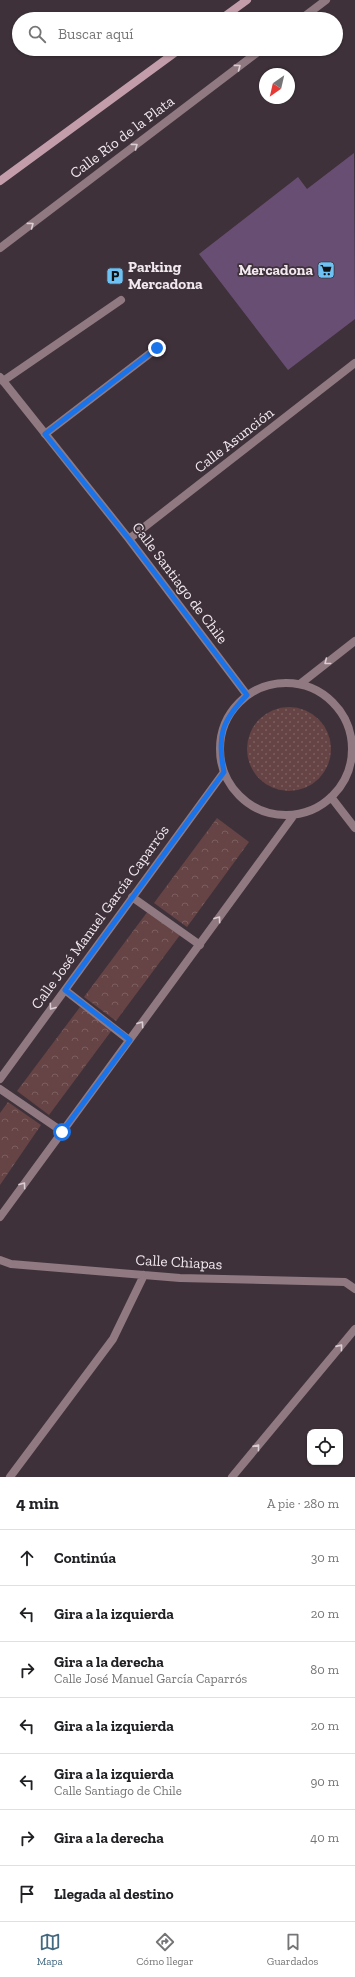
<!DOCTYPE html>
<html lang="es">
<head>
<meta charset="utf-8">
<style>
	body { margin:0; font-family:"Zilla Slab",serif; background:#f2f2f2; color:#202124 }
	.controls { position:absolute; right:12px; bottom:12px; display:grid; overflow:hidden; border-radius:8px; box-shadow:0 1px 3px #0004 }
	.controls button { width:36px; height:36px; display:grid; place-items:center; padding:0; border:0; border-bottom:1px solid #e0e0e0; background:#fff; color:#202124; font:20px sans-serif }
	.compass { position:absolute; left:259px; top:68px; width:36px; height:36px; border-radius:50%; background:#fff; box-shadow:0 1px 3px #0004; rotate:214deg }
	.stop { position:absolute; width:12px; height:12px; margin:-9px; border:3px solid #1a73e8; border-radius:50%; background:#fff }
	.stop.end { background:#1a73e8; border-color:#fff; box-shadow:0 1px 4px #0008 }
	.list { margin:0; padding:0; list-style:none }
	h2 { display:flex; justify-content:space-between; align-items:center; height:52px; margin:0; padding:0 16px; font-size:17px }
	h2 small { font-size:13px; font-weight:400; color:#757577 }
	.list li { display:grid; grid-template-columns:26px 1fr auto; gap:12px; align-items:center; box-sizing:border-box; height:56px; padding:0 16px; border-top:1px solid #e0e0e0 }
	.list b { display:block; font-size:15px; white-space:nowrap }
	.list p { margin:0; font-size:13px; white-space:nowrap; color:#757577 }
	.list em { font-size:13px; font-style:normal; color:#757577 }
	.icon { flex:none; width:22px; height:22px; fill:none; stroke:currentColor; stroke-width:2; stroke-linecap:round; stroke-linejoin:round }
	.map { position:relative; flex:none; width:355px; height:1477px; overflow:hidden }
	.search { position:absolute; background:#fff; box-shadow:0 1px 3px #0004; left:12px; right:12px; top:12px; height:44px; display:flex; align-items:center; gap:10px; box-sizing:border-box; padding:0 14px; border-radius:22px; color:#757577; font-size:15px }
	.sheet { height:444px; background:#fff }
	nav { display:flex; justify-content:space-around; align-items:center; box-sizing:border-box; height:56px; border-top:1px solid #e0e0e0; background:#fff; font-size:11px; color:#757577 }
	nav a { display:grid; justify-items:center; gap:2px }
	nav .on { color:#436981 }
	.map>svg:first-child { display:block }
	.grass { fill:url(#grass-dots) }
	.park { fill:url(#park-crowns) }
	.building { fill:#694e74 }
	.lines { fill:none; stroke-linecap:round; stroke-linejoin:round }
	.lane { stroke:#907980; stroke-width:8 }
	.street { stroke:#907980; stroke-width:8 }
	.secondary { stroke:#c39eaa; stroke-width:8 }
	.oneway { stroke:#dacdd3 }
	.route { stroke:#1a73e8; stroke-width:5 }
	.labels { text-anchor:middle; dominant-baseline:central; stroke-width:3.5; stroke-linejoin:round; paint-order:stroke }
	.street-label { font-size:15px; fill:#f2e9ef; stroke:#3e313a }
	.poi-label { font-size:15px; font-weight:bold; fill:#f2e9ef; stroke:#3e313a; text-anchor:start }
</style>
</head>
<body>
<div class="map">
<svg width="355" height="1477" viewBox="0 0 355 1477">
	<defs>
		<pattern id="grass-dots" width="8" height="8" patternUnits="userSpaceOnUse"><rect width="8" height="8" fill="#664344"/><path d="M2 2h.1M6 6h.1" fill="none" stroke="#7c5e5f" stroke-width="1.8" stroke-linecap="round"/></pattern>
		<pattern id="park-crowns" width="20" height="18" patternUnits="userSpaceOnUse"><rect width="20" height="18" fill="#664344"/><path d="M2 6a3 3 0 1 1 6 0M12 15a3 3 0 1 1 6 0" fill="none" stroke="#7c5e5f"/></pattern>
	</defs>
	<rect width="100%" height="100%" fill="#3e313a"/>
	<path class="grass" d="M247 749a42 42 0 1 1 84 0a42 42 0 1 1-84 0Z"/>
	<path class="park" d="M217,818L249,842L187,927L154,903Z
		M148,911L180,935L116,1021L84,997Z
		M80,1007L112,1030L49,1115L17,1091Z
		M8,1102L41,1125L0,1185V1113Z"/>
	<path class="building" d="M354,153L355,319L288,370L199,254L298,177L307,189Z"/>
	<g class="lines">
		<path class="lane" d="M3,381L121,300
			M45,434L157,348"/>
		<path class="street" d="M301,19L326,0
			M0,248L262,49
			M0,377L129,539L247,695
			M129,539L355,363
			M220 749a66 66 0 1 1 132 0a66 66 0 1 1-132 0Z
			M300,684L355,641
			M331,797L355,828
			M132,897L200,945
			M65,990L129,1040
			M0,1079L224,772
			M0,1089L63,1132
			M0,1217L294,815
			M0,1260L11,1264L180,1278L345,1282L355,1289
			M10,1477L113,1339L144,1275
			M232,1477L355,1329"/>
		<path class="secondary" d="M221,19L247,0
			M0,181L180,49"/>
	</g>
	<defs><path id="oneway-chevron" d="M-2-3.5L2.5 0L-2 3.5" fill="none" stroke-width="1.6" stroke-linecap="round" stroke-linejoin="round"/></defs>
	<g class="oneway">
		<use href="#oneway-chevron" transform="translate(238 67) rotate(-37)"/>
		<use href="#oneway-chevron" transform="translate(135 146) rotate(-37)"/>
		<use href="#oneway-chevron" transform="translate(31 225) rotate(-37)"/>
		<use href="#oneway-chevron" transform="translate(327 662) rotate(142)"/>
		<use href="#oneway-chevron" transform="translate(218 919) rotate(-54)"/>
		<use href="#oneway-chevron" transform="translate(52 1007) rotate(126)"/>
		<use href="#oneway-chevron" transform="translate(141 1024) rotate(-54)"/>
		<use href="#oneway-chevron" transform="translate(23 1185) rotate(-54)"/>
		<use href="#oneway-chevron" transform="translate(340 1347) rotate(-51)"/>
		<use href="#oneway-chevron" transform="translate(257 1447) rotate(-51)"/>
	</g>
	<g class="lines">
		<path class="route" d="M62,1132L130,1040L65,990L224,772C217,737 221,721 247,695L129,539L45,434L157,348"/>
	</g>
	<defs>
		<symbol id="supermarket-square" viewBox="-11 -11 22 22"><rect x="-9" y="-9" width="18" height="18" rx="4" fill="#6dc2f3" stroke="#3e313a"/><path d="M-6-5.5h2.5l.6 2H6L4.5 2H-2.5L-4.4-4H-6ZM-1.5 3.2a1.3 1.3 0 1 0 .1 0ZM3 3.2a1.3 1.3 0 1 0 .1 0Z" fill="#111"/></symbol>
		<symbol id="parking-square" viewBox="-11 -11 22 22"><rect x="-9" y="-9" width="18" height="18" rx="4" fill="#6dc2f3" stroke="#3e313a"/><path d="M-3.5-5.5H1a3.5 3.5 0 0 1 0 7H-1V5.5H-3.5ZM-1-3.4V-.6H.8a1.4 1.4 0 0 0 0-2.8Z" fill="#111"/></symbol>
	</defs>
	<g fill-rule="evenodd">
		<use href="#supermarket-square" x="316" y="260" width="20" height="20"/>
		<use href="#parking-square" x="105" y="266" width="20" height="20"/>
	</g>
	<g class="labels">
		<g class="street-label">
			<text transform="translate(122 137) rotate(-37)">Calle Río de la Plata</text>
			<text transform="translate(234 440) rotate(-38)">Calle Asunción</text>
			<text transform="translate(180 583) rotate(53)">Calle Santiago de Chile</text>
			<text transform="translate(100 917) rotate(-54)">Calle José Manuel García Caparrós</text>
			<text transform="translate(179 1262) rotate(3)">Calle Chiapas</text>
		</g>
		<g class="poi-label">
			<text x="128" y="267">Parking<tspan x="128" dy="17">Mercadona</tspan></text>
			<text x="313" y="270" text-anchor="end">Mercadona</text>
		</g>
	</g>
</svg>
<div class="controls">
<button><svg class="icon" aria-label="locate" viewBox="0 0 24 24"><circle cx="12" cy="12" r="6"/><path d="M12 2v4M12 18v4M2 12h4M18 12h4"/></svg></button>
</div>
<svg class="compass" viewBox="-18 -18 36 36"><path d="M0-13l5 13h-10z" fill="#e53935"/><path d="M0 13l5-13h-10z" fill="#757577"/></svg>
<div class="stop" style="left:62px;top:1132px"></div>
<div class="stop end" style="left:157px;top:348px"></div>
<div class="search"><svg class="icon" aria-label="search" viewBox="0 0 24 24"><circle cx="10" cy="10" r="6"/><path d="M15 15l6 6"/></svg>Buscar aquí</div>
</div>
<section class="sheet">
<h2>4 min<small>A pie · 280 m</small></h2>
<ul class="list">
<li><svg class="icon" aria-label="ahead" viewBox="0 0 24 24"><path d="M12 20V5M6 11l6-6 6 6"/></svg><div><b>Continúa</b></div><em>30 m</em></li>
<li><svg class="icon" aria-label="left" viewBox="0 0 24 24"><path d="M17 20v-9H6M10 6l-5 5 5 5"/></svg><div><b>Gira a la izquierda</b></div><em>20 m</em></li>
<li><svg class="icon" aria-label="right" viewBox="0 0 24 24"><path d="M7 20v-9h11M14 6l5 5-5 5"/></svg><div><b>Gira a la derecha</b><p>Calle José Manuel García Caparrós</p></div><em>80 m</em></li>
<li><svg class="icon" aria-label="left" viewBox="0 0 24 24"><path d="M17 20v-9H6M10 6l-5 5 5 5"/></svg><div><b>Gira a la izquierda</b></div><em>20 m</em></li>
<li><svg class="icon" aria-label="left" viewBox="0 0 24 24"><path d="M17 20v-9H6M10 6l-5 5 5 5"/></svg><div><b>Gira a la izquierda</b><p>Calle Santiago de Chile</p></div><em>90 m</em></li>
<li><svg class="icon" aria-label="right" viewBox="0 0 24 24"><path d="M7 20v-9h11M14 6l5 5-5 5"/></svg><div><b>Gira a la derecha</b></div><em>40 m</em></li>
<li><svg class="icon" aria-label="arrive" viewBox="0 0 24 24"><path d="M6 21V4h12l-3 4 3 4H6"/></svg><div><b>Llegada al destino</b></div></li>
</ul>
</section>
<nav>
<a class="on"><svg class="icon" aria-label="map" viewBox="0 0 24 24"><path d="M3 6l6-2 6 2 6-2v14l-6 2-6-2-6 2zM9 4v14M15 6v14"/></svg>Mapa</a>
<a><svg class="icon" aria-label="directions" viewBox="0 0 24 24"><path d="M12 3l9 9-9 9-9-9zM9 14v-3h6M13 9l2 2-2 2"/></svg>Cómo llegar</a>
<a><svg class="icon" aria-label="saved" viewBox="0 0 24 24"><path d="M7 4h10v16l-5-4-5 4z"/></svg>Guardados</a>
</nav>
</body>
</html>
